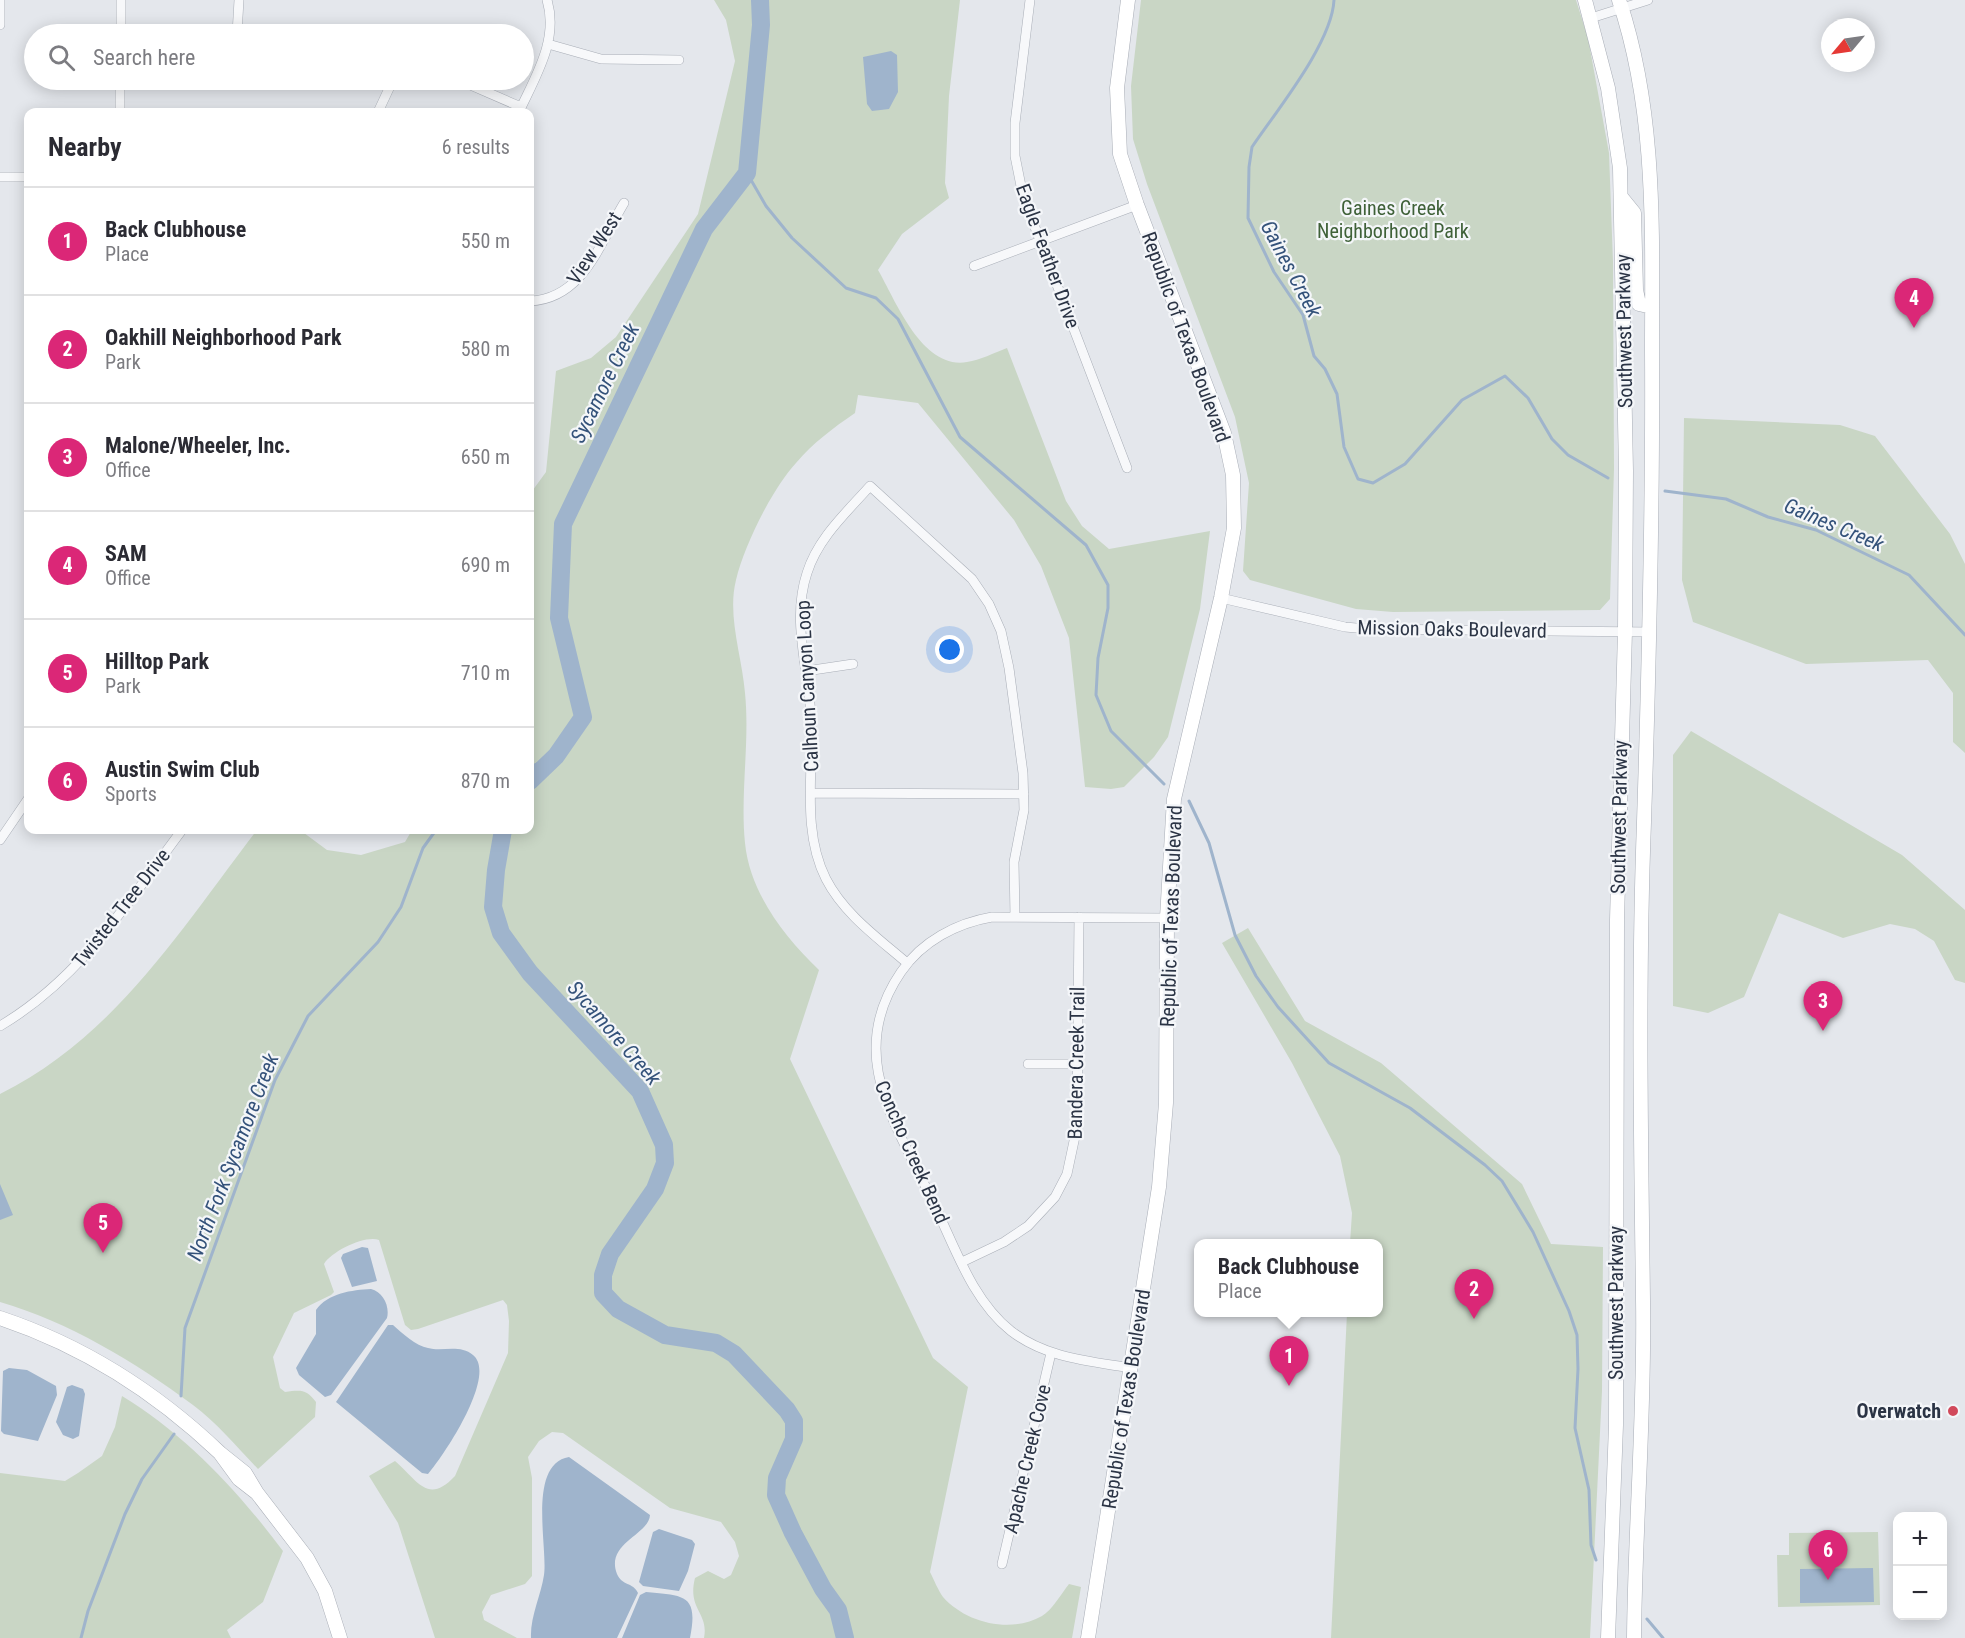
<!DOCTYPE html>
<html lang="en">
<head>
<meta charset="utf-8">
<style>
	body { margin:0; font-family:"Roboto Condensed",sans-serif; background:#f2f2f3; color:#2b2b33 }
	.controls { position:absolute; right:18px; bottom:18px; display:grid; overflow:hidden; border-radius:12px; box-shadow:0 3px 15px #0003 }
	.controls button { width:54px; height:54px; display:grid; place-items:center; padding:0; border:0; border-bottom:2px solid #e1e1e2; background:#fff; color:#2b2b33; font:30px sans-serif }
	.compass { position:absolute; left:1821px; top:18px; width:54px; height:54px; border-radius:50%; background:#fff; box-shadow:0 3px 15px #0003; rotate:241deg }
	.you { position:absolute; left:950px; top:650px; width:21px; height:21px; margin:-15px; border:4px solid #fff; border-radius:50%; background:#1a73e8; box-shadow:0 0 0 9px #1a73e833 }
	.badge { display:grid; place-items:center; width:39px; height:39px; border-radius:50%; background:#db2777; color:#fff; font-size:20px; font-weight:700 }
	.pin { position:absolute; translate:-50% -50px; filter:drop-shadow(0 2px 3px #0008) }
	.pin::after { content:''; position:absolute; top:32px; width:21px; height:18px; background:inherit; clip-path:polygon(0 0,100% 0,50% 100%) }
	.popup { position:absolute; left:1194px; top:1239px; width:189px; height:78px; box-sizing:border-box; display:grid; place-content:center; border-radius:12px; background:#fff; filter:drop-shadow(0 2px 4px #0005); font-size:20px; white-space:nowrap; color:#7c7c81 }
	.popup b { font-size:22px; color:#2b2b33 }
	.popup::after { content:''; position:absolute; left:50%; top:100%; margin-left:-12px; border:12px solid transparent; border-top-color:#fff }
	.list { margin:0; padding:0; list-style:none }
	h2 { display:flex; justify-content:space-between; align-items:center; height:78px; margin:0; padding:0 24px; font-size:26px }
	h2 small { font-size:20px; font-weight:400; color:#7c7c81 }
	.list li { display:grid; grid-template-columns:39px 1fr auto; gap:18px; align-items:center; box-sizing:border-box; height:108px; padding:0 24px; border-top:2px solid #e1e1e2 }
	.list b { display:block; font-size:22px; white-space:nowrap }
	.list p { margin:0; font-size:20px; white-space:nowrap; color:#7c7c81 }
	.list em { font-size:20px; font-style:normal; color:#7c7c81 }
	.icon { flex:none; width:33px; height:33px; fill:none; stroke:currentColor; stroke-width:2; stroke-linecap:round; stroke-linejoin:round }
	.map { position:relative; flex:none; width:1965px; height:1638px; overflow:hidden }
	.search { position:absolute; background:#fff; box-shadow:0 3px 15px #0003; left:24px; top:24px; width:510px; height:66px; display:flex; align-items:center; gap:15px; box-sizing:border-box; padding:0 21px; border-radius:33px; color:#7c7c81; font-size:22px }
	.panel { position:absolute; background:#fff; box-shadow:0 3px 15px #0003; left:24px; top:108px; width:510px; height:726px; border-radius:12px }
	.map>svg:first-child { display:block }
	.green { fill:#c9d6c5 }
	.water { fill:#9fb4cc }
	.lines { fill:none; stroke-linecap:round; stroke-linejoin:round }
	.stream { stroke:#9fb4cc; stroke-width:3 }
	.river { stroke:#9fb4cc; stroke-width:18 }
	.street-casing { stroke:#a9aeb7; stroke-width:10 }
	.secondary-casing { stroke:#a9aeb7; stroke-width:15 }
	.street { stroke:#f7f8fa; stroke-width:9 }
	.secondary { stroke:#fff; stroke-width:14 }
	.poi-dot { fill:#d1495b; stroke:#f4f6f9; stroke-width:2 }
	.labels { text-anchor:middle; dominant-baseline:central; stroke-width:4.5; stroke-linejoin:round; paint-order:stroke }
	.park-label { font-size:20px; fill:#3f6138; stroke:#f4f6f9 }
	.street-label { font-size:20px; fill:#2b3445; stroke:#f4f6f9 }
	.poi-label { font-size:20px; font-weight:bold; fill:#2b3445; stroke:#f4f6f9; text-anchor:end }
	.water-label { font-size:21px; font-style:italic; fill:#34527a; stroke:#f4f6f9 }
</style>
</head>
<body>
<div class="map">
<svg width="1965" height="1638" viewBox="0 0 1965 1638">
	<rect width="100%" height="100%" fill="#e4e7ec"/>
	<path class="green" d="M714,0H960L949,96L945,183L949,198L902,234L878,270C896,301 922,370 967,362C980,360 994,353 1007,348L1066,501L1082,526L1109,549L1210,531L1200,609L1168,737L1154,757L1124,787L1111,789L1085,787L1069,638L1041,566L1014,520L918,403L858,395L855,413C833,428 813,443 796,463C772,489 744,546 736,580C727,616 742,656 745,693C750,742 740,793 745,843C750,893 784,936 819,970L790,1059L933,1358L968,1387L930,1572C934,1580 938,1590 943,1597C966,1623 1011,1634 1042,1616C1052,1610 1061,1594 1069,1584L1081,1587L1072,1638H704C709,1612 687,1610 695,1578L708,1571L724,1579L731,1575L739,1556L735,1542L721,1522L670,1508L563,1433L552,1432L539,1441L528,1457L532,1478V1576L525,1584L491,1595L482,1612L484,1620L517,1638H435L398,1523L369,1476L395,1461C418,1481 428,1505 455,1476L508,1353L509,1321L507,1305L503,1300L418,1329L411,1330L405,1325L379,1240C365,1235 332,1251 324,1264L334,1292L331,1295L294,1313L273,1357L280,1388L285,1392C301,1390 306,1389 316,1402L315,1417L258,1469C237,1447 217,1423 193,1405C135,1362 69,1322 0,1302V1094C115,1037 181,929 257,830H300L327,850L361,855L405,842L412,830H530V494L546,472L556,371L591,358L616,337L698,214L735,61L726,20Z
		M1141,0H1576L1588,38L1609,153L1613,262L1614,469L1610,599L1600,610L1393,612L1356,609L1250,580L1243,571L1249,483L1235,417L1147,184L1133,139L1131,86Z
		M1684,418L1840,425L1875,436L1950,534L1965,564V753L1953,742V693L1928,660L1806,664L1693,622L1682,580Z
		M1691,731L1902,855L1965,910V983L1955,980L1934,941L1915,929L1890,924L1843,938L1779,913L1744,997L1708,1013L1673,1006V755Z
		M1248,928L1305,1021L1381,1063L1522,1184L1551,1244L1603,1247L1602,1391L1590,1638H1331L1347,1313L1379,1312V1244L1350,1243L1352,1213L1340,1156L1292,1063L1222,943Z
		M122,1396C186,1435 238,1491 283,1551L263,1602L227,1630L231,1638H0V1473L65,1481L78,1473L102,1456L115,1427Z
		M1878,1532L1880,1605L1778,1607L1777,1555H1789V1533Z"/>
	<path class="water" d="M891,51L897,55L898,92L889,109L872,111L867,104L863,57Z
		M0,1184L13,1215L0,1220Z
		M362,1247L368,1248L377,1281L352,1287L341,1258L343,1254Z
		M371,1289C383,1292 390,1306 387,1318L331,1395L325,1397L299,1375L296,1368L316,1334V1310C328,1293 352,1290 371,1289Z
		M388,1325H393C402,1333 416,1346 428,1348C442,1352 460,1344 473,1355C498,1375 443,1457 428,1474L422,1473L336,1402Z
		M9,1368L27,1370L56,1386L57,1395L38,1441L4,1434L1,1431L3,1371Z
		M72,1385L83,1389L85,1394L79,1436L73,1439L63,1435L56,1422L67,1387Z
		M569,1457L650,1515C649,1535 605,1543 617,1574C622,1586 633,1582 638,1593L617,1638H531C530,1617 541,1595 544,1575C548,1548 527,1464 569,1457Z
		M659,1529L692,1540L695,1544L688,1571L679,1591L643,1586L639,1582L653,1532Z
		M1873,1568L1874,1602L1800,1603V1569Z
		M646,1592C683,1596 699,1593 690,1638H622L640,1595Z"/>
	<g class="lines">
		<path class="stream" d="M1334,0C1332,43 1277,110 1252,147L1249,167L1248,218L1274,272L1303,315L1314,356L1325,369L1337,394L1344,447L1358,479L1373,483L1405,464L1462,400L1505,376L1528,398L1552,439L1568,455L1608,478
			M747,173L766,206L792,238L846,288L876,298L898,319L960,437L1086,545L1108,585V608L1098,658L1096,695L1111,731L1164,784
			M1665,491L1726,499L1768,517L1816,530L1909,575L1965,635
			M530,767L556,756
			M1189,801L1209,843L1235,935L1256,976L1278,1007L1329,1063L1410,1108L1485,1165L1502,1181L1533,1232L1569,1311L1577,1335L1578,1369L1575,1428L1589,1490L1591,1545L1596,1560
			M181,1396L185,1328L275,1080L308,1016L378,942L401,907L423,848L436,830
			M1647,1619L1663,1638
			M81,1638L88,1611L125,1514L142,1479L174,1434"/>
		<path class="river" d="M530,781L556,756L583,717L559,618L563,524L704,229L747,173L761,25L760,0
			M503,830L496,870L493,907L501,933L530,973L640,1091L664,1145L665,1163L655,1189L610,1254L603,1275V1293L618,1309L665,1335L716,1343L734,1354L787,1410L794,1421V1439L777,1478L776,1495L793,1533L823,1589L838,1610L845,1638"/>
		<defs>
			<path id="street" d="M1030,0L1015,123V156L1023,196L1127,468
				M1591,18L1648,0
				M0,25V0
				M121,34V0
				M237,34L239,0
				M548,44L601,59L679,60
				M459,80L521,107
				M120,112V80
				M378,112L393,80
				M519,112C535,77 559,40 547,0
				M0,177H28
				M974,266L1137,205
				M530,301C583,299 600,243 624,203
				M1221,598L1345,627L1367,629L1651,632
				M806,671L853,664
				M811,793L1024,794
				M0,840L28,799
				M907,963C878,938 844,914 826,879C801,830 814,770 811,717C809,670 791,621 807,573C818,538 846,513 870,486L972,579L989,604L1001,631L1009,668L1023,773L1024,810L1014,862L1015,917
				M0,1026C80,979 128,902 182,830
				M1028,1064H1077
				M962,1262L1004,1242L1028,1226L1055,1197L1067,1174L1077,1127L1079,917
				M1131,1368C1089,1361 1046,1358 1011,1331C972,1300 955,1247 934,1204C897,1125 844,1055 901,972C922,941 957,923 992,917L1167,918
				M1002,1564L1051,1353"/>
			<path id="secondary" d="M1585,0L1608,88L1620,168L1626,471L1625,631L1617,920L1616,1425L1608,1638
				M1619,0C1657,113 1652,234 1652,351C1653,508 1649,665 1644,822C1638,981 1641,1141 1643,1300C1645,1413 1635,1525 1634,1638
				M1621,197L1634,213L1636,290L1639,304L1652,307
				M0,1318C84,1346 156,1392 220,1453
				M257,1493L239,1479L220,1453L245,1473L257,1493L307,1558L325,1591L340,1638
				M1088,1638L1159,1187L1166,1103L1167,918L1174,799L1221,598L1234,528L1233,475L1224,433L1137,205L1120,154L1117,88L1128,0"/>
		</defs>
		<use href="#street" class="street-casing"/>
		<use href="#secondary" class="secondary-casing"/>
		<use href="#street" class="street"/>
		<use href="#secondary" class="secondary"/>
	</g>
	<circle class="poi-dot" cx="1953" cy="1411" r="6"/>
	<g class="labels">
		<g class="park-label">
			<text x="1393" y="208">Gaines Creek<tspan x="1393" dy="23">Neighborhood Park</tspan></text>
		</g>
		<g class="street-label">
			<text transform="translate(594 248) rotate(-57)">View West</text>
			<text transform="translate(1048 256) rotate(70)">Eagle Feather Drive</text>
			<text transform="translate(1624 331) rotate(-91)">Southwest Parkway</text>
			<text transform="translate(1186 337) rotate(70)">Republic of Texas Boulevard</text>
			<text transform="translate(1452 629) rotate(1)">Mission Oaks Boulevard</text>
			<text transform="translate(807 686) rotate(-93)">Calhoun Canyon Loop</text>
			<text transform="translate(1619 817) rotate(-89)">Southwest Parkway</text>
			<text transform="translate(121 908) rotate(-52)">Twisted Tree Drive</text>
			<text transform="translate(1171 916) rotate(-88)">Republic of Texas Boulevard</text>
			<text transform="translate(1076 1063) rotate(-89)">Bandera Creek Trail</text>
			<text transform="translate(912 1152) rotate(66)">Concho Creek Bend</text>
			<text transform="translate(1616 1303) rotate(-90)">Southwest Parkway</text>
			<text transform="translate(1126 1399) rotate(-81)">Republic of Texas Boulevard</text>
			<text transform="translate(1027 1459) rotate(-77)">Apache Creek Cove</text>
		</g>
		<g class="poi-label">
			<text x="1941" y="1411">Overwatch</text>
		</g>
		<g class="water-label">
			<text transform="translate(1291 269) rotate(62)">Gaines Creek</text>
			<text transform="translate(605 383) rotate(-64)">Sycamore Creek</text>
			<text transform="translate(1834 525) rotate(23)">Gaines Creek</text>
			<text transform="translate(614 1033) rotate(49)">Sycamore Creek</text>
			<text transform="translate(233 1157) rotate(-69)">North Fork Sycamore Creek</text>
		</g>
	</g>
</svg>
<div class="controls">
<button>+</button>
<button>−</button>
</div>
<svg class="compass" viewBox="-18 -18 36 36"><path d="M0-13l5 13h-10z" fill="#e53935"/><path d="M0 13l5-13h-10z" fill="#7c7c81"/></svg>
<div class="you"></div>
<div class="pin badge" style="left:1289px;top:1386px">1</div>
<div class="popup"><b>Back Clubhouse</b>Place</div>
<div class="pin badge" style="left:1474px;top:1319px">2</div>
<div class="pin badge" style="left:1823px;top:1031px">3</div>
<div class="pin badge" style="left:1914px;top:328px">4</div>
<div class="pin badge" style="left:103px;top:1253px">5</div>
<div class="pin badge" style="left:1828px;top:1580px">6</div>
<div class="search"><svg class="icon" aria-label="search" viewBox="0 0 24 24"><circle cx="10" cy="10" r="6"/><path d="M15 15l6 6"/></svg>Search here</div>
<section class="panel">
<h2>Nearby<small>6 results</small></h2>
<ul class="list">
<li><span class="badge">1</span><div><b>Back Clubhouse</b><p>Place</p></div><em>550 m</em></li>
<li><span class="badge">2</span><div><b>Oakhill Neighborhood Park</b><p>Park</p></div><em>580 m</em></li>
<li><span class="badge">3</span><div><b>Malone/Wheeler, Inc.</b><p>Office</p></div><em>650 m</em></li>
<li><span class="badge">4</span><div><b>SAM</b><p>Office</p></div><em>690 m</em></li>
<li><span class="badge">5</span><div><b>Hilltop Park</b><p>Park</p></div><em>710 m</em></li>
<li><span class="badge">6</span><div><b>Austin Swim Club</b><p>Sports</p></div><em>870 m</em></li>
</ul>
</section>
</div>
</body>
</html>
